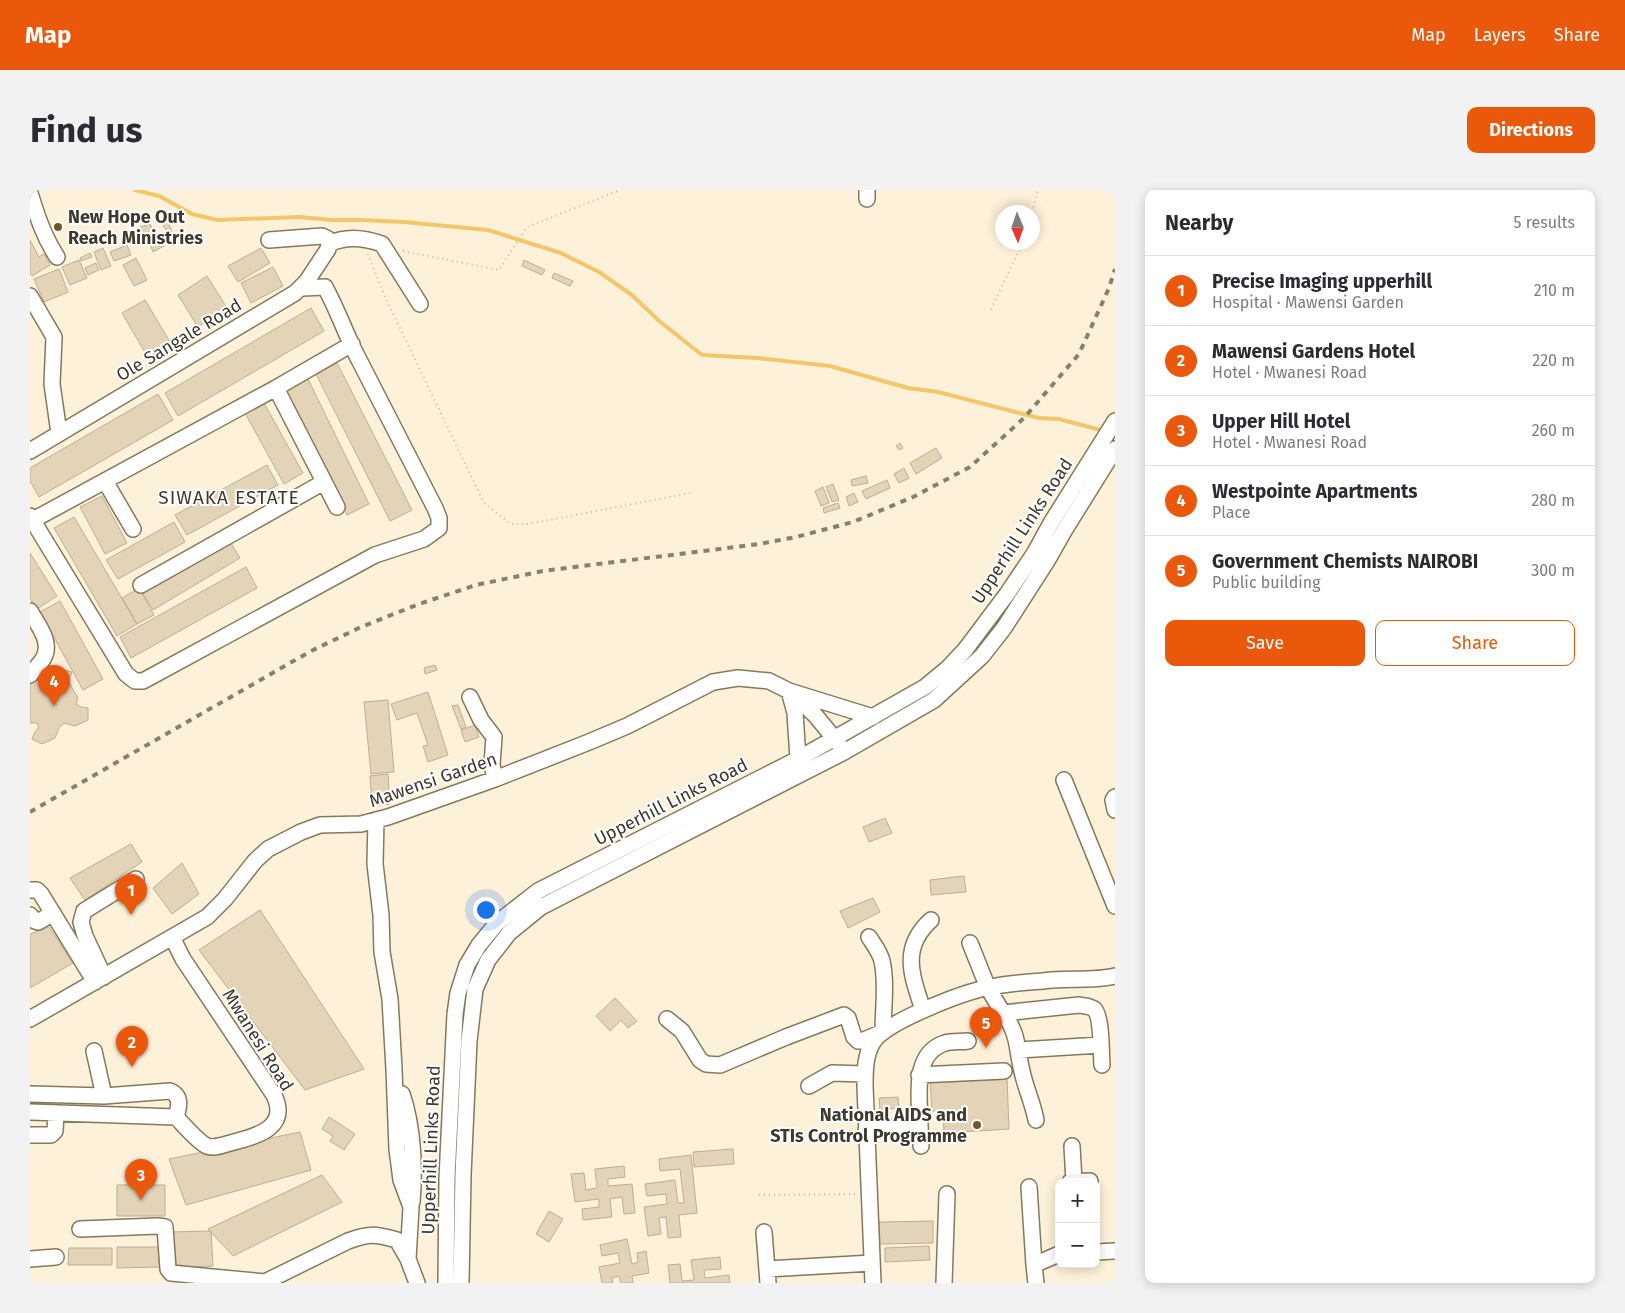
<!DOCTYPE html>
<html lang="en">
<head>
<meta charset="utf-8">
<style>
	body { margin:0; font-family:"Fira Sans",sans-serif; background:#f2f2f3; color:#2b2b33 }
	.controls { position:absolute; right:15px; bottom:15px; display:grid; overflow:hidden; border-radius:10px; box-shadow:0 2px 12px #0003 }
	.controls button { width:45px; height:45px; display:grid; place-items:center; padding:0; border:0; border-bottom:1px solid #e1e1e2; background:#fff; color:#2b2b33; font:25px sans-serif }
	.compass { position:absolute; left:965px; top:15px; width:45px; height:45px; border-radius:50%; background:#fff; box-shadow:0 2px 12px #0003; rotate:178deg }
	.you { position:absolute; left:455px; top:719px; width:18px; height:18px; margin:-12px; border:4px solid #fff; border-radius:50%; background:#1a73e8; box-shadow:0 0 0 8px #1a73e833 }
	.badge { display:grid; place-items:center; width:32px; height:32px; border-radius:50%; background:#ea580c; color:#fff; font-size:16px; font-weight:700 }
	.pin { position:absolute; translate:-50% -41px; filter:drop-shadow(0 1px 2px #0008) }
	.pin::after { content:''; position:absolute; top:26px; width:18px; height:15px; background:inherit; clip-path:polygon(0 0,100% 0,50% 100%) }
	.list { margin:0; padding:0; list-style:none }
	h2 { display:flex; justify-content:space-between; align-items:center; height:65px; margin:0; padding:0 20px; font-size:21px }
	h2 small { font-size:16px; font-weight:400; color:#7c7c81 }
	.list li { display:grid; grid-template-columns:32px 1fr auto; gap:15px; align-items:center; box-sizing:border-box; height:70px; padding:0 20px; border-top:1px solid #e1e1e2 }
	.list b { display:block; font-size:19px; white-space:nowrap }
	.list p { margin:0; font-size:16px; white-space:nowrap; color:#7c7c81 }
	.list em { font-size:16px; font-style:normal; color:#7c7c81 }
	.actions { display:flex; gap:10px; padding:15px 20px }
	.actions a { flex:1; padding:11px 0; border:1px solid #ea580c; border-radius:10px; text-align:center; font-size:18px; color:#ea580c }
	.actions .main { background:#ea580c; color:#fff }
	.map { position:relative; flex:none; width:1085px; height:1093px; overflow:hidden; border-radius:10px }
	header { display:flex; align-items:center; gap:30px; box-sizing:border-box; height:70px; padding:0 25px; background:#ea580c; color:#fff }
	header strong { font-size:24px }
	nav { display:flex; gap:28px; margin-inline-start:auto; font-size:18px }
	.intro { display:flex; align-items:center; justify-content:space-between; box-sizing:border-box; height:120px; padding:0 30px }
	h1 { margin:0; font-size:35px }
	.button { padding:12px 22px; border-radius:10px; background:#ea580c; color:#fff; font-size:18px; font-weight:700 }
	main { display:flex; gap:30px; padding:0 30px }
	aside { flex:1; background:#fff; border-radius:10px; box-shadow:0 2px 12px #0003 }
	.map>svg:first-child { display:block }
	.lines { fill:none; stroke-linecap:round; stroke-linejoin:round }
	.stream { stroke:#f3c66a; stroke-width:4 }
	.building { fill:#e3d4b7; stroke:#bdae92 }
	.minor-casing { stroke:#86785d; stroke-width:18 }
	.path { stroke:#c3b9a5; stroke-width:2; stroke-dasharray:1 4; stroke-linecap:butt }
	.minor { stroke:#fff; stroke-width:15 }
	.rail { stroke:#877f6f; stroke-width:4; stroke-dasharray:6 6; stroke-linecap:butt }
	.poi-dot { fill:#6f5828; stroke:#fff; stroke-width:2 }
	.labels { text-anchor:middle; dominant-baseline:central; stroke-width:4; stroke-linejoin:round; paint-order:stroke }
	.poi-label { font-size:18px; font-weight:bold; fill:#3f392d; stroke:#fff; text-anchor:start }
	.street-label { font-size:18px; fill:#3f392d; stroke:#fff }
	.neighbourhood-label { font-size:19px; letter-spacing:1px; fill:#3f392d; stroke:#fff }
</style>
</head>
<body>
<header>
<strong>Map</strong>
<nav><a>Map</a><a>Layers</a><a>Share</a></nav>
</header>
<div class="intro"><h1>Find us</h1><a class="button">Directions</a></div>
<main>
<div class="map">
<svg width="1085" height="1093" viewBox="0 0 1085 1093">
	<rect width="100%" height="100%" fill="#fef1da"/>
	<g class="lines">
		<path class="stream" d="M105,0L129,6L162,24L187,30L269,27L302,30H331L374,32L458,40L531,63L569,82L602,105L628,130L672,165L727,168L800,176L878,198L908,202L1009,228L1029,229L1074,241"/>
	</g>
	<path class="building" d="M137,31L142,41L138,43L132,34Z
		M120,34L125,45L115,49L110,37Z
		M109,40L112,47L97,53L95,46Z
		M130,49L134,56L123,62L120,54Z
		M0,50L9,67L14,64L20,75L2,86L0,83Z
		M97,55L101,65L84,71L80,62Z
		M73,58L81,76L71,80L64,62Z
		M231,58L240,73L208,92L198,76Z
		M60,63L62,67L51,71L50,68Z
		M106,68L117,90L104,96L93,75Z
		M49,70L57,88L40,95L32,77Z
		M494,70L515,80L512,85L492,76Z
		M66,73L69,80L58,85L55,78Z
		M243,77L253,96L221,113L211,93Z
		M29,79L38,102L14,112L4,89Z
		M524,83L543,91L540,96L522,88Z
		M177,86L197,118L168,137L148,105Z
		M115,110L143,157L120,171L92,123Z
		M281,118L294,141L148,226L135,203Z
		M307,173L382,320L360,331L286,184Z
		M277,187L339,314L317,325L255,198Z
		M128,204L143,230L9,307L0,291V278Z
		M234,213L273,283L254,294L215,223Z
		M870,253L873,258L869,260L866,256Z
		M906,258L912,268L886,284L880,273Z
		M237,275L248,295L157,345L145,325Z
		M874,278L879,288L869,293L864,284Z
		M836,286L838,293L822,296L821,290Z
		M857,290L860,298L836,309L832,301Z
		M803,294L809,310L802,312L796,297Z
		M793,297L799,313L791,316L785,301Z
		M824,303L828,312L819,316L816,307Z
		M72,306L97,353L75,364L50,317Z
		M808,313L810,318L794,323L793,318Z
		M44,327L107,434L87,446L24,338Z
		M144,332L155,352L88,389L76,370Z
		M199,350L210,368L123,420L112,402Z
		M0,363L27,406L7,419L0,408Z
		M216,377L227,398L101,468L90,447Z
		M109,398L124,425L107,434L92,408Z
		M30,411L73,489L53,500L10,422Z
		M405,475L407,480L395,484L394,478Z
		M27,478L42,482L38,491L48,508L46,514L51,517L58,518V530L45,536L34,533L29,538L25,548L12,554L2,549L5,542L9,537L7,533H0V493L11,489V484L22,487Z
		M398,502L418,565L398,572L393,556L398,555L387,523L367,530L361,514Z
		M358,510L364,582L341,584L334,512Z
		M428,515L436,537L431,539L422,516Z
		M445,535L449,547L435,552L431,540Z
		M358,584L360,614L342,616L340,586Z
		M855,628L862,643L839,652L833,637Z
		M101,654L112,672L55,710L40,688Z
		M152,673L169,704L142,724L123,698Z
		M934,686L936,702L901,705L900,690Z
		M843,708L850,722L818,738L810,721Z
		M230,720L334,879L275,900L169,760Z
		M19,737L43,773L0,798V744Z
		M585,808L607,831L598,838L591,830L580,841L566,826Z
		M977,887L979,939L914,943L913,920L902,921L900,891Z
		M868,907L869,918L850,920L849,908Z
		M299,927L325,944L314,960L300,951L303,946L292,939Z
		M270,942L281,980L156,1015L139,969Z
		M703,959L704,974L664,977L663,962Z
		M661,965L667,1023L649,1025L651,1047L638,1048L636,1027L629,1028L631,1044L618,1046L614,1017L637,1014L636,1004L617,1006L615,994L645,990L648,1013H654L650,979L630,981L629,969Z
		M594,976L595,987L578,989V996L602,994L605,1023L594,1024L592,1007L580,1009L582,1027L553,1030L552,1019L569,1017V1009L545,1012L541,984L554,983L556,1000L567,998L565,979Z
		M292,985L312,1012L203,1066L178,1039Z
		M87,995H135V1026H87Z
		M519,1021L533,1029L519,1052L506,1044Z
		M903,1031V1053L850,1054L849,1032Z
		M181,1041L183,1076L141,1078L140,1042Z
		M597,1049L602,1074L608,1072L607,1063L616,1061L619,1083L602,1086L603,1093H591L589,1086L582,1088L583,1093H572L569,1077L590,1073L588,1063L572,1066L570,1055Z
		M899,1056L900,1070L855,1072V1058Z
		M87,1057H130V1077L87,1078Z
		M39,1058H82V1075H38Z
		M690,1067L691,1079L674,1080L675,1088L699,1085L700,1093H640L638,1075L650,1074L652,1091L664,1090L661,1070Z"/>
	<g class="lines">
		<defs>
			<path id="minor" d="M837,0V9
				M0,3C7,26 14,47 27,67
				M239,50L292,46L298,49L299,54
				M299,54C315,46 335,48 352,54L390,114
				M0,106L24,147L22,194L29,243
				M246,198L307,317
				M0,261L265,103L277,91L298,59L299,54
				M75,291L103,339
				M0,326L96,484L105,491H113L345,365L394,349L409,338V328L405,318C378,265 351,213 324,160C314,139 306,117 295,97L272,98
				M3,330L246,198L322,154
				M111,395L294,292
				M0,421C8,435 23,453 13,469C9,475 4,480 0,485
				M759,501L765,523L768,569L771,575
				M762,503L785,525L809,554
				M440,507L451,530L464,547L462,575L465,589
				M1034,590L1085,716
				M1085,607L1083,610L1085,620
				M346,630L345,674L351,725L352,762L360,809L364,879L367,959L371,990L381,1017L378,1069
				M0,700H7L11,704L65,792
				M0,725L5,731L8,732L23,723
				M142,747L153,769L244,905C259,937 228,946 204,952C196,954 185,959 177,956C168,952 153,934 146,927
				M940,753L958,798L973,823L1049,815C1054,816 1060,816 1064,819C1072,826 1071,863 1072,875
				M74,787L55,746L51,732L54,721L106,689
				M893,820C882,786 870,758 901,730
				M973,823C989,844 986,857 992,881C995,897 1003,913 1006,930
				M0,829L177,727L195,709L225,671L238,659L271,642L290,635L331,634L358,627L465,589L559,552L597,536L683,492L708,488L739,491L759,501L843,527
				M637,829L652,841L670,870L676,874L690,875L756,847L814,825L818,828L824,847L828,851L834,850L853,842C853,819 857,793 852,771C850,762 844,755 839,747
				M989,860L1071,855
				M64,861L74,906
				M889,885L974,881
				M779,896L802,883L835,884
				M0,904L74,906L140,901C152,906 149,917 146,927
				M372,904C383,936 385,979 382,1012
				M0,922L146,927
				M890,935C890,908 881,864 915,853C922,851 931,852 938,851
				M836,940L890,935L891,956
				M0,945H21L25,941L26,923
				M1042,956L1044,992
				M1040,992L1060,991
				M999,997L1004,1075
				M50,1039L128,1036L135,1037L138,1079L141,1083L235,1092
				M734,1042L738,1093
				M1066,1062L1085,1061
				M0,1069L26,1067
				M737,1079L842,1073
				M233,1093L318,1051C340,1043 345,1044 367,1050L378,1069L387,1093
				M416,1093L417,988L425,824L428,803L437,775L449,755L467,733L508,701L768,569L895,497L918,478L935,460L977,404L1004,364L1021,333L1085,231
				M431,1093L433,985L439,851L445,799L458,770L479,743L511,717L814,562L904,510L952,466L974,438L1017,371L1034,341L1085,259
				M843,1093L835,896C835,881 835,865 843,852C857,831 934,802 960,797C977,794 995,792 1013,791C1036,788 1063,791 1085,786
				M914,1093L917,1004
				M1006,1093L1004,1075L1029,1064"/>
		</defs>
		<use href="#minor" class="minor-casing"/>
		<path class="path" d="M1002,22L1008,0
			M373,61L469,80L497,37L590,0
			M338,64L355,107L454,313L481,334H498L660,303
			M961,119L993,52
			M729,1005L827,1004"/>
		<use href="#minor" class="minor"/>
		<path class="rail" d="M0,622L281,461L331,437L389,414L446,395L513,381L729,354L766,347L823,332L883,307L940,277L994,228L1049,164L1079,98L1085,79"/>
	</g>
	<g class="poi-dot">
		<circle cx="28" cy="37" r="5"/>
		<circle cx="947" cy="935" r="5"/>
	</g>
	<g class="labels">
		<g class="poi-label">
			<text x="38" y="27">New Hope Out<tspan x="38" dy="21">Reach Ministries</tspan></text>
			<text x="937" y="925" text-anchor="end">National AIDS and<tspan x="937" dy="21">STIs Control Programme</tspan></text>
		</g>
		<g class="street-label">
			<text transform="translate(149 150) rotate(-31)">Ole Sangale Road</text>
			<text transform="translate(992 341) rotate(-57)">Upperhill Links Road</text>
			<text transform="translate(403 590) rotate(-19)">Mawensi Garden</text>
			<text transform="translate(641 612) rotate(-27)">Upperhill Links Road</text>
			<text transform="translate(228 850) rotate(58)">Mwanesi Road</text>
			<text transform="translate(401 960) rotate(-88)">Upperhill Links Road</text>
		</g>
		<g class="neighbourhood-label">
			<text x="199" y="307">SIWAKA ESTATE</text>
		</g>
	</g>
</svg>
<div class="controls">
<button>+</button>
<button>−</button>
</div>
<svg class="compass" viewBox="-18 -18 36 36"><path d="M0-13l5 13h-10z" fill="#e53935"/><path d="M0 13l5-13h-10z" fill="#7c7c81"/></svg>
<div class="you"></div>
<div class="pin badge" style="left:101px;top:725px">1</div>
<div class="pin badge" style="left:102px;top:877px">2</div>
<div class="pin badge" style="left:111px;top:1010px">3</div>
<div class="pin badge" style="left:24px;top:516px">4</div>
<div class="pin badge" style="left:956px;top:858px">5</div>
</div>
<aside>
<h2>Nearby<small>5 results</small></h2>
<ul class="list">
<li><span class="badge">1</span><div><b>Precise Imaging upperhill</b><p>Hospital · Mawensi Garden</p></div><em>210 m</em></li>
<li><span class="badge">2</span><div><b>Mawensi Gardens Hotel</b><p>Hotel · Mwanesi Road</p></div><em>220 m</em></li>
<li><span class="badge">3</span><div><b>Upper Hill Hotel</b><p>Hotel · Mwanesi Road</p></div><em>260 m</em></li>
<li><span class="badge">4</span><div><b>Westpointe Apartments</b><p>Place</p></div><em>280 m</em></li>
<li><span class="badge">5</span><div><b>Government Chemists NAIROBI</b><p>Public building</p></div><em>300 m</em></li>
</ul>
<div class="actions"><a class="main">Save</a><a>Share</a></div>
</aside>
</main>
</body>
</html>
